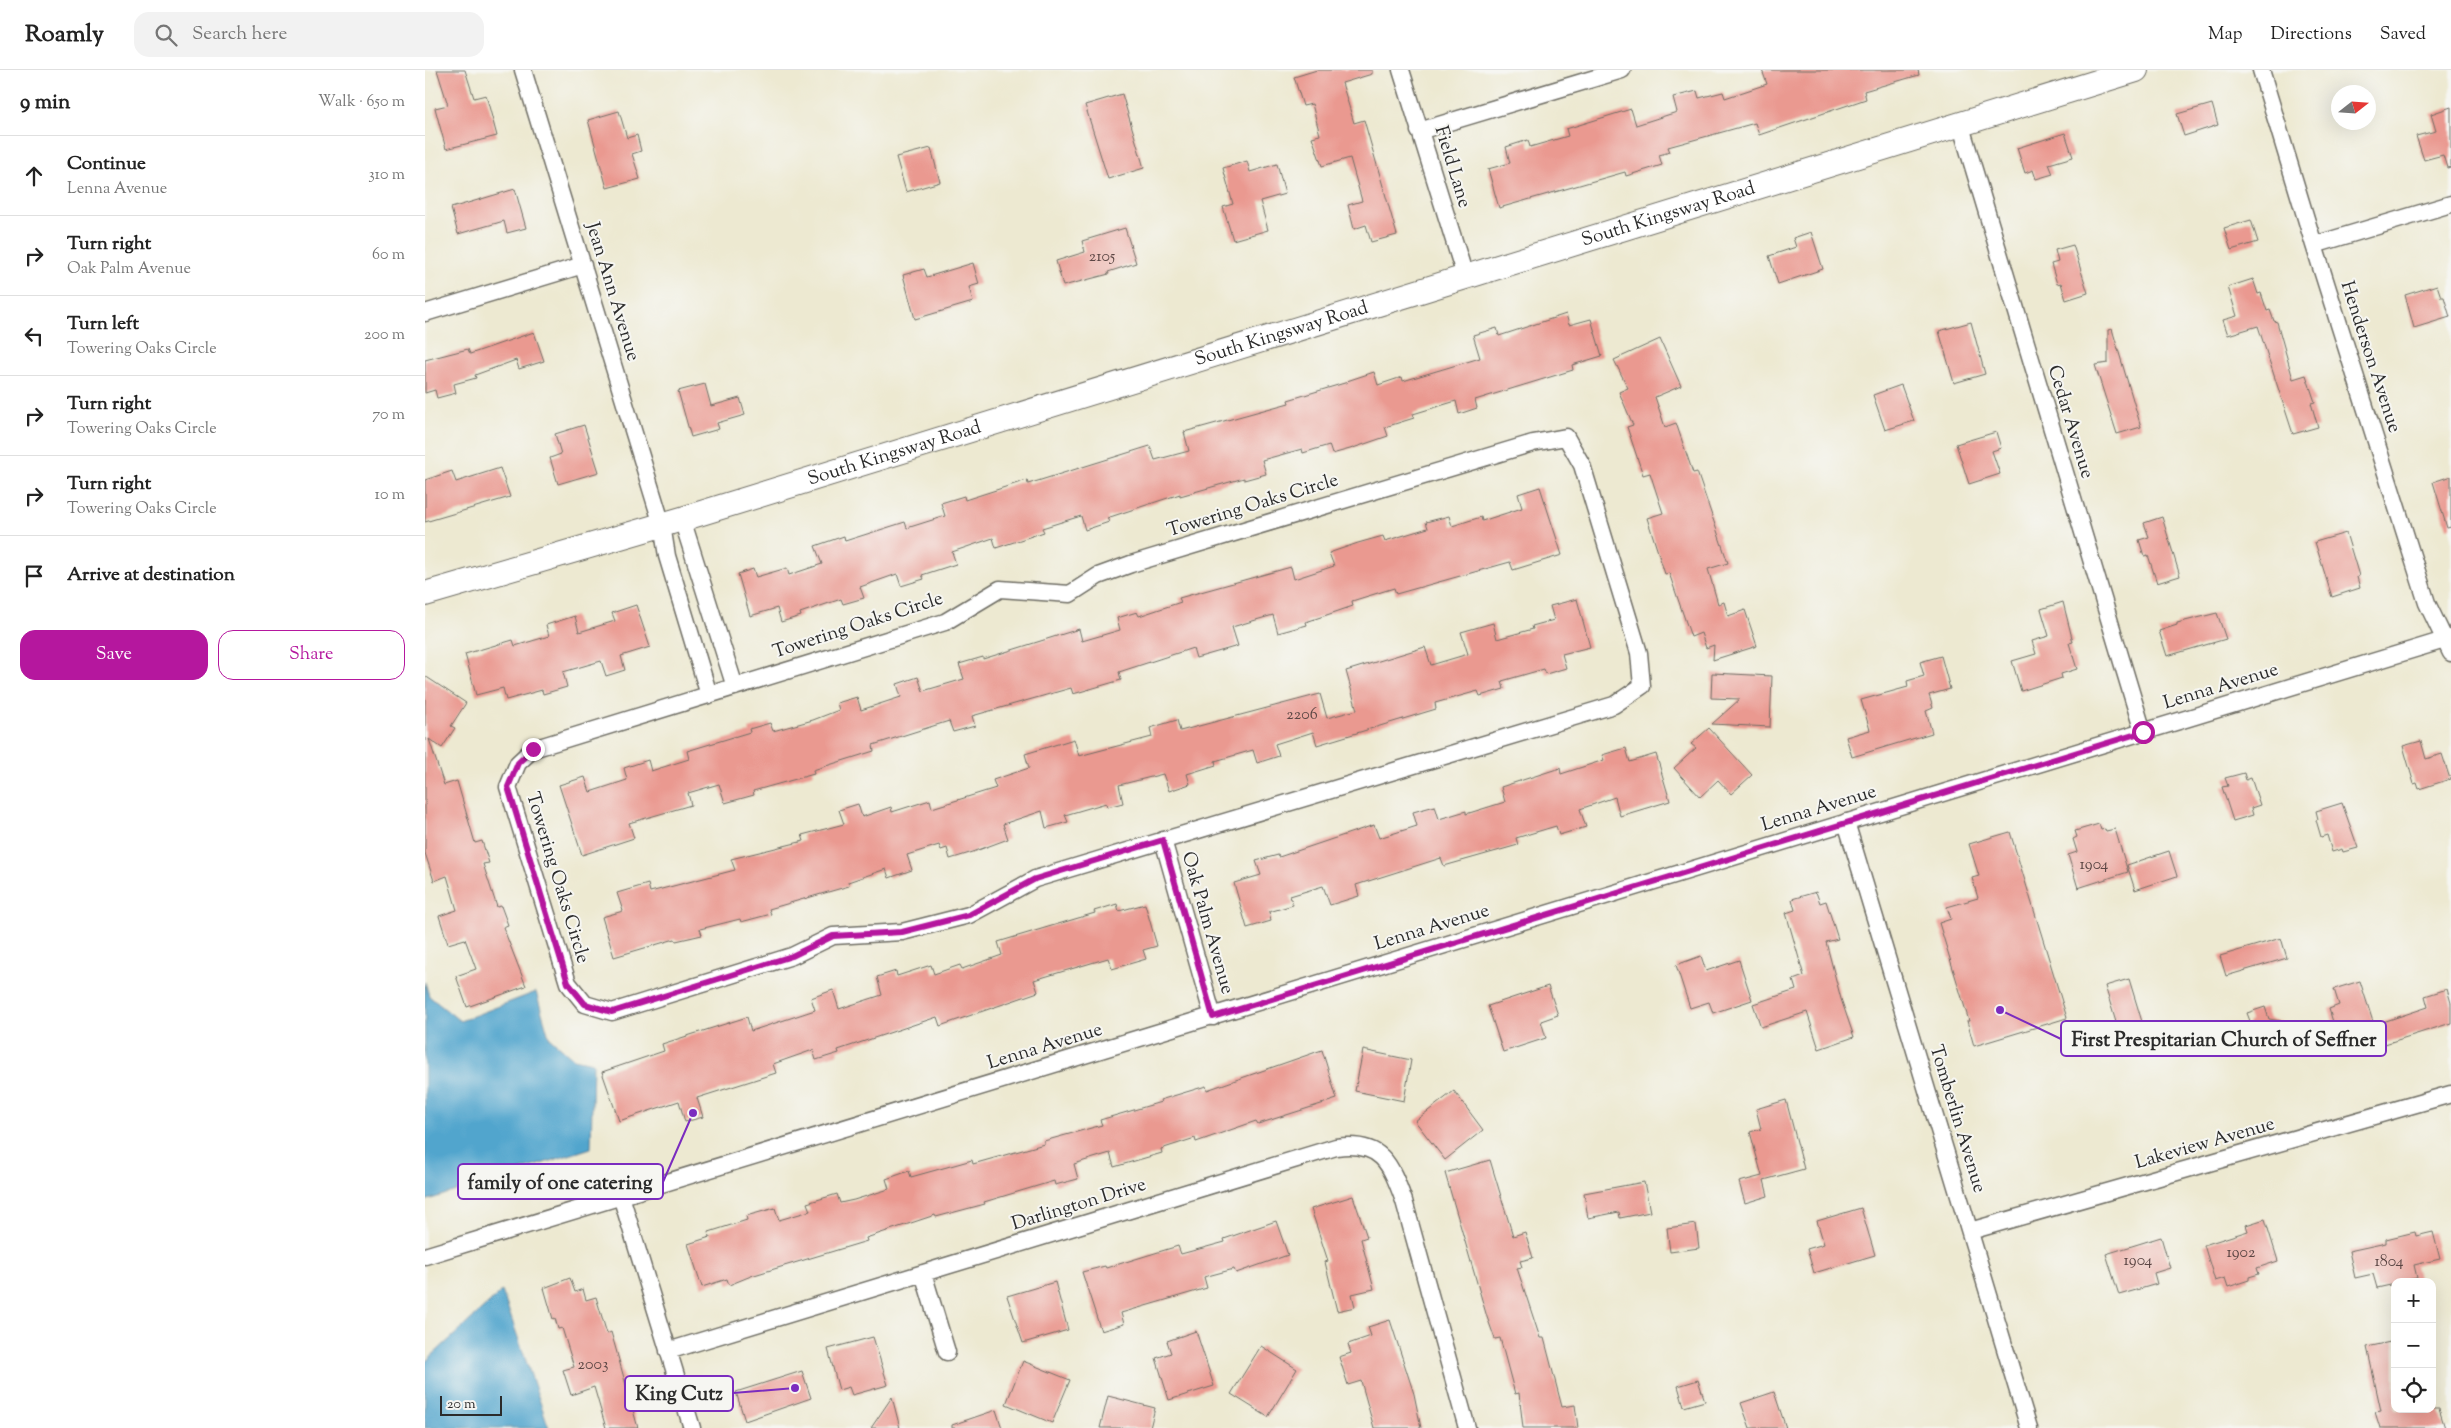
<!DOCTYPE html>
<html lang="en">
<head>
<meta charset="utf-8">
<style>
	body { margin:0; font-family:"Sorts Mill Goudy",serif; background:#f2f2f2; color:#222 }
	.controls { position:absolute; right:15px; bottom:15px; display:grid; overflow:hidden; border-radius:10px; box-shadow:0 5px 20px #0002 }
	.controls button { width:45px; height:45px; display:grid; place-items:center; padding:0; border:0; border-bottom:1px solid #e0e0e0; background:#fff; color:#222; font:25px sans-serif }
	.compass { position:absolute; left:1906px; top:15px; width:45px; height:45px; border-radius:50%; background:#fff; box-shadow:0 5px 20px #0002; rotate:73deg }
	.scale { position:absolute; left:15px; bottom:12px; width:62px; box-sizing:border-box; padding-left:5px; border:2px solid #2b2b2b; border-top:0; font-size:14px; line-height:18px; white-space:nowrap; color:#2b2b2b; -webkit-text-stroke:4px #f6f6f2; paint-order:stroke }
	.stop { position:absolute; width:15px; height:15px; margin:-11px; border:4px solid #b5179e; border-radius:50%; background:#fff }
	.stop.end { background:#b5179e; border-color:#fff; box-shadow:0 1px 5px #0008 }
	.list { margin:0; padding:0; list-style:none }
	h2 { display:flex; justify-content:space-between; align-items:center; height:65px; margin:0; padding:0 20px; font-size:21px }
	h2 small { font-size:16px; font-weight:400; color:#767676 }
	.list li { display:grid; grid-template-columns:32px 1fr auto; gap:15px; align-items:center; box-sizing:border-box; height:80px; padding:0 20px; border-top:1px solid #e0e0e0 }
	.list b { display:block; font-size:19px; white-space:nowrap }
	.list p { margin:0; font-size:16px; white-space:nowrap; color:#767676 }
	.list em { font-size:16px; font-style:normal; color:#767676 }
	.actions { display:flex; gap:10px; padding:15px 20px }
	.actions a { flex:1; padding:11px 0; border:1px solid #b5179e; border-radius:15px; text-align:center; font-size:18px; color:#b5179e }
	.actions .main { background:#b5179e; color:#fff }
	.icon { flex:none; width:28px; height:28px; fill:none; stroke:currentColor; stroke-width:2; stroke-linecap:round; stroke-linejoin:round }
	.map { position:relative; flex:none; width:2026px; height:1358px; overflow:hidden }
	header { display:flex; align-items:center; gap:30px; box-sizing:border-box; height:70px; padding:0 25px; background:#fff; border-bottom:1px solid #e0e0e0 }
	header strong { font-size:24px }
	nav { display:flex; gap:28px; margin-inline-start:auto; font-size:18px }
	.search { width:350px; height:45px; background:#f2f2f2; display:flex; align-items:center; gap:12px; box-sizing:border-box; padding:0 18px; border-radius:15px; color:#767676; font-size:19px }
	main { display:flex }
	aside { flex:1; background:#fff }
	.map>svg:first-child { display:block }
	.water { fill:#51a5cd; stroke:#3e687c }
	.building { fill:#ea9990 }
	.lines { fill:none; stroke-linecap:round; stroke-linejoin:round }
	.street-casing { stroke:#6f6e65; stroke-width:19 }
	.secondary-casing { stroke:#6f6e65; stroke-width:26 }
	.street { stroke:#fff; stroke-width:16 }
	.secondary { stroke:#fff; stroke-width:24 }
	.route { stroke:#b5179e; stroke-width:6 }
	.labels { text-anchor:middle; dominant-baseline:central; stroke-width:4; stroke-linejoin:round; paint-order:stroke }
	.number-label { font-size:16px; fill:#5b4644 }
	.street-label { font-size:19px; fill:#2b2b2b; stroke:#f6f6f2 }
	.leader { fill:none; stroke:#7b2cbf; stroke-width:2 }
	.callout-dot { fill:#7b2cbf; stroke:#f6f6f2; stroke-width:2 }
	.callout { fill:#f6f6f2; stroke:#7b2cbf; stroke-width:2 }
	.callout-label { font-size:20px; text-anchor:middle; font-weight:bold; fill:#2b2b2b }
</style>
</head>
<body>
<header>
<strong>Roamly</strong>
<div class="search"><svg class="icon" aria-label="search" viewBox="0 0 24 24"><circle cx="10" cy="10" r="6"/><path d="M15 15l6 6"/></svg>Search here</div>
<nav><a>Map</a><a>Directions</a><a>Saved</a></nav>
</header>
<main>
<aside>
<h2>9 min<small>Walk · 650 m</small></h2>
<ul class="list">
<li><svg class="icon" aria-label="ahead" viewBox="0 0 24 24"><path d="M12 20V5M6 11l6-6 6 6"/></svg><div><b>Continue</b><p>Lenna Avenue</p></div><em>310 m</em></li>
<li><svg class="icon" aria-label="right" viewBox="0 0 24 24"><path d="M7 20v-9h11M14 6l5 5-5 5"/></svg><div><b>Turn right</b><p>Oak Palm Avenue</p></div><em>60 m</em></li>
<li><svg class="icon" aria-label="left" viewBox="0 0 24 24"><path d="M17 20v-9H6M10 6l-5 5 5 5"/></svg><div><b>Turn left</b><p>Towering Oaks Circle</p></div><em>200 m</em></li>
<li><svg class="icon" aria-label="right" viewBox="0 0 24 24"><path d="M7 20v-9h11M14 6l5 5-5 5"/></svg><div><b>Turn right</b><p>Towering Oaks Circle</p></div><em>70 m</em></li>
<li><svg class="icon" aria-label="right" viewBox="0 0 24 24"><path d="M7 20v-9h11M14 6l5 5-5 5"/></svg><div><b>Turn right</b><p>Towering Oaks Circle</p></div><em>10 m</em></li>
<li><svg class="icon" aria-label="arrive" viewBox="0 0 24 24"><path d="M6 21V4h12l-3 4 3 4H6"/></svg><div><b>Arrive at destination</b></div></li>
</ul>
<div class="actions"><a class="main">Save</a><a>Share</a></div>
</aside>
<div class="map">
<svg width="2026" height="1358" viewBox="0 0 2026 1358">
	<rect width="100%" height="100%" fill="#f6f6f2"/>
	<filter id="ink" filterUnits="userSpaceOnUse"><feTurbulence type="fractalNoise" baseFrequency=".02" numOctaves="2"/><feDisplacementMap in="SourceGraphic" scale="10" xChannelSelector="R" yChannelSelector="G"/><feConvolveMatrix kernelMatrix="1 2 1 2 8 2 1 2 1" color-interpolation-filters="sRGB"/></filter>
	<filter id="wash" filterUnits="userSpaceOnUse"><feTurbulence type="fractalNoise" baseFrequency=".0096" numOctaves="4" result="noise"/><feDisplacementMap in="SourceGraphic" scale="20" xChannelSelector="R" yChannelSelector="G"/><feGaussianBlur stdDeviation="1.12" result="paint"/><feColorMatrix in="noise" values="0 0 0 0 0 0 0 0 0 0 0 0 0 0 0 0 0 1.4 0 .05"/><feComposite in="paint" operator="in"/></filter>
	<g filter="url(#wash)">
		<rect width="100%" height="100%" fill="#ede9d1"/>
		<path class="water" d="M0,912L4,926L35,951L111,922L124,967L149,989L168,993L166,1078L0,1131Z
			M77,1221L124,1358H0V1292Z"/>
		<g id="blocks">
			<path class="building" d="M12,0H40L49,28L61,25L72,66L21,79L10,38L23,35Z
				M892,0H947V4L917,13L929,53L939,50L972,165L946,172L941,155L929,159L923,135L937,131L925,88L897,96L887,67L895,65L887,34L878,36L869,7Z
				M1337,0H1493L1494,5L1439,21L1441,29L1334,65L1330,53L1243,77L1245,82L1234,85L1237,95L1201,106L1200,102L1074,138L1063,99L1085,93L1081,77L1103,70L1105,77L1143,66L1141,59L1206,39L1211,55L1252,42L1248,27L1272,21L1274,28L1298,22L1300,28L1342,14Z
				M697,24L719,98L683,109L660,35Z
				M1787,34L1793,55L1759,66L1752,44Z
				M2026,37V97L2022,98L2018,85L1999,90L1991,66L2011,61L2006,44Z
				M194,41L202,68L212,65L216,81L207,84L215,109L182,118L163,50Z
				M1640,63L1648,87L1624,94L1628,104L1611,109L1608,100L1600,103L1592,78Z
				M506,78L515,112L481,122L471,87Z
				M822,91L825,102L852,94L860,124L835,131L843,160L808,170L798,137L808,134L798,98Z
				M90,119L101,158L82,163L79,151L33,164L26,138Z
				M1826,150L1833,172L1806,180L1799,158Z
				M700,158L711,193L683,202L684,204L638,216L631,191L660,182L657,171Z
				M1386,162L1398,199L1353,214L1344,186L1371,177L1368,168Z
				M1648,175L1663,223L1641,230L1636,213L1632,214L1626,194L1633,192L1630,180Z
				M548,193L554,214L544,217L548,232L490,249L478,205L499,199L502,207Z
				M1828,209L1833,224L1836,223L1842,241L1845,240L1849,251L1852,252L1868,309L1881,305L1890,332L1886,333L1893,357L1868,364L1833,256L1803,265L1798,250L1812,246L1803,217Z
				M2012,215L2016,227H2019L2025,247L1989,258L1980,225Z
				M1141,244L1144,255L1166,249L1177,286L1147,295L1148,300L1050,330L1052,338L1034,344L1031,331L988,344L989,348L960,357L963,366L925,379L907,384L904,375L878,383L877,379L837,390L841,404L819,410V408L755,426V424L682,448L684,452L660,460L656,446L617,458L619,462L571,478L568,468L527,482L531,494L497,505L499,509L476,516L472,504L435,517L439,528L418,534L416,529L375,543L376,546L356,552L352,538L325,546L313,504L328,499L331,507L362,498L364,505L397,494L390,476L419,466L420,471L480,452L482,458L520,446L516,433L539,426L540,430L602,410L603,414L725,376L730,390L764,381L759,362L864,333L863,330L923,312L922,311L949,302L953,315L977,307L978,311L1055,288L1048,265L1072,258L1074,266Z
				M1546,252L1560,304L1529,313L1514,261Z
				M1687,259L1716,357L1692,364L1670,295L1683,293V260Z
				M109,262L119,291L94,299L91,290L50,305L51,308L29,314L31,323L12,328L10,320L0,323V290L43,279L45,284Z
				M1235,269L1256,316L1230,327L1240,357L1251,353L1268,403L1272,402L1303,493L1283,499L1293,534L1299,532L1303,546L1320,540L1332,576L1288,590L1289,575L1281,578L1276,563L1266,567L1244,503L1240,504L1222,448L1238,443L1225,403L1218,405L1202,357L1208,355L1194,322L1203,318L1189,290Z
				M280,314L286,336L315,328L320,345L292,353L294,359L266,367L253,321Z
				M1476,315L1489,351L1460,360L1448,325Z
				M159,355L174,402L133,414L125,388L136,384L130,364Z
				M1571,362L1576,378L1567,381L1575,404L1544,414L1531,374Z
				M75,398L85,427L0,452V410L27,401L31,412Z
				M2026,406V457L2022,458L2008,412Z
				M1115,417L1137,485L1088,500L1085,492L971,524L969,518L927,531L928,536L881,552L882,555L853,563L848,545L807,557L813,576L771,588L768,578L694,602L696,610L648,624L646,618L547,646L550,656L528,662L524,651L448,675L449,681L388,700L389,704L328,721L329,725L300,733L294,714L263,723L266,735L204,753L209,768L157,785L134,715L160,707L165,722L202,710L199,698L223,690L226,701L264,689L262,681L325,662L324,659L345,653L348,661L388,650L414,640L412,633L432,627L436,640L476,627L472,614L493,607L498,621L539,609L534,594L558,587V589L654,559L657,571L695,560L692,548L712,542L714,546L756,532L754,528L866,497L869,509L909,496L904,483L933,473L958,466L960,471L1003,458L1001,452L1024,446L1027,456L1056,447L1057,451L1097,438L1093,424Z
				M1737,447L1755,506L1732,513L1723,485L1719,486L1714,470L1724,467L1719,453Z
				M1921,463L1934,506L1932,507L1935,518L1907,527L1890,472Z
				M1152,529L1165,577L1137,584L1141,598L1121,604L1119,599L1077,611L1079,619L1055,626L1053,621L1010,633L1011,639L892,675L888,662L850,674L854,686L832,693L828,680L790,691L791,695L762,704L765,714L744,721L738,704L694,715L698,733L682,737L681,733L640,745L643,752L621,758L617,741L578,754L583,769L548,782L525,789L522,778L516,780L514,775L482,785L487,800L464,808L461,799L423,812L424,816L344,839L346,844L316,852L315,849L275,859L277,865L251,871L250,869L189,887L177,847L198,841L192,823L223,814L225,822L310,800L306,789L379,771L377,765L419,754L414,740L433,734L437,747L466,737L467,742L505,730L507,738L571,718L568,710L604,698L600,684L649,669L654,686L727,667L725,658L752,650L755,661L895,624L902,648L932,640L921,601L1000,577L1006,595L1043,584L1036,562L1068,553L1072,569L1108,559L1107,556L1129,550L1125,536Z
				M1638,532L1648,572L1644,573L1652,599L1636,604L1637,608L1596,621L1587,591L1611,584L1607,571L1624,566L1616,539Z
				M211,535L225,577L196,586L200,600L181,606L176,591L138,602L142,617L118,624L117,620L81,630L78,618L51,625L40,584L88,570L90,576L124,566L121,555L150,546L154,562L190,551L187,543Z
				M1792,543L1801,569L1742,586L1734,561L1752,555V553Z
				M1516,586L1525,619L1504,625L1508,638L1501,641L1507,663L1427,687L1421,667L1445,660L1436,630L1483,617L1482,611L1499,606L1495,592Z
				M1287,603L1347,606L1345,657L1287,654L1315,629L1286,628Z
				M0,606L41,633L26,656L30,658L17,678L4,669L19,715L32,711L50,773L57,771L64,793L58,794L72,837L76,836L83,855L78,857L101,916L42,937L31,906L51,899L40,869L23,874L14,846L32,840L22,806L9,811L0,783Z
				M1284,658L1327,705L1306,724L1293,710L1275,727L1249,698L1271,678L1266,674Z
				M1996,671L2001,689L2017,684L2025,709L1994,719L1992,713L1989,714L1978,676Z
				M1201,678L1205,692L1231,684L1245,731L1195,746L1190,727L1155,739L1161,757L1134,765L1131,756L1091,768L1093,775L1019,796L1016,788L931,815L934,826L905,835L898,816L865,826L868,835L844,842L846,851L822,858L809,813L836,805L831,791L853,785L854,787L949,755L954,768L992,756L988,742L1010,736L1014,749L1041,741V744L1080,732L1076,717L1135,698L1136,704L1179,690L1177,685Z
				M1819,703L1821,710L1826,708L1835,735L1826,738L1828,745L1808,751L1797,717L1803,716L1800,708Z
				M1917,733L1933,778L1918,782L1917,779L1907,782L1902,765L1896,767L1891,750L1893,749L1891,741Z
				M1674,754L1676,760L1680,759L1681,761L1690,759L1703,802L1653,818L1643,785L1652,782L1648,769L1652,767L1650,761Z
				M1585,762L1642,948L1549,976L1542,951H1544L1514,853L1526,849L1522,837L1553,828L1547,808L1554,806L1544,774Z
				M1744,781L1752,806L1710,820L1702,795Z
				M1391,822L1395,833L1401,831L1413,869L1401,872L1416,929L1429,967L1394,979L1382,942L1336,957L1328,934L1371,920L1368,910L1379,906L1361,843L1370,840L1367,829Z
				M692,834L694,841L720,834L732,876L718,880L721,889L687,899L683,888L609,910L613,922L515,956L512,947L413,980L414,983L391,990L388,980L348,994L351,1003L272,1028L278,1047L260,1052L254,1031L194,1051L177,1002L239,981L237,974L322,947L326,961L390,940L386,928L408,920L414,939L457,925L452,907L471,901L472,906L506,895L509,904L535,895L537,899L577,885L573,872L670,843L669,841Z
				M1856,868L1862,888L1801,906L1795,886Z
				M1276,886L1281,901L1314,890L1327,930L1288,943L1284,932L1265,938L1251,895Z
				M1704,909L1718,955L1694,962L1680,916Z
				M1935,911L1949,955L2003,937L2000,926L2022,919L2026,933V953L1941,980L1936,962L1913,968L1904,939L1914,935L1909,919Z
				M1123,916L1133,945L1116,951L1121,968L1078,982L1063,936Z
				M1840,937L1844,949L1856,951L1860,964L1852,976L1833,982L1826,978L1820,959L1825,951L1822,943Z
				M897,980L912,1029L833,1054L831,1051L771,1072L770,1068L736,1079L737,1083L689,1097L685,1083L649,1094L653,1109L630,1115L629,1111L559,1132L560,1134L511,1147L510,1145L441,1168L442,1171L326,1206L304,1215L302,1209L277,1217L263,1174L285,1167L284,1162L322,1150L321,1146L350,1138L354,1150L385,1141L382,1133L412,1124L415,1133L429,1130L464,1119L461,1109L484,1101L486,1107L547,1090L548,1094L619,1074V1071L677,1055L675,1050L736,1032L735,1030L781,1016L782,1020Z
				M938,980L986,990L979,1031L930,1021Z
				M1029,1021L1058,1060L1020,1090L990,1051Z
				M1361,1030L1379,1099L1339,1110L1343,1126L1320,1133L1314,1112L1337,1106L1325,1062L1336,1059L1331,1039Z
				M1065,1090L1088,1166L1100,1162L1108,1188L1095,1191L1097,1197L1092,1198L1115,1268H1119L1137,1337L1150,1335L1153,1358H1098L1094,1323L1090,1324L1075,1268L1070,1269L1062,1247L1020,1103Z
				M1219,1112L1225,1142L1195,1148L1194,1142L1163,1148L1159,1123Z
				M928,1126L942,1167L936,1169L949,1219L927,1224L930,1237L912,1241L900,1192L903,1191L886,1139Z
				M1436,1138L1450,1185L1389,1203L1382,1179L1399,1174L1392,1151Z
				M1840,1149L1853,1191L1832,1198L1834,1204L1824,1207V1210L1803,1217L1800,1208L1790,1211L1779,1175L1823,1161L1821,1155Z
				M851,1151L863,1185L811,1203L809,1199L779,1207L782,1218L696,1243L699,1254L676,1261L657,1202L680,1196L681,1198L753,1176L756,1184L800,1172L799,1169Z
				M1271,1154L1274,1178L1245,1182L1242,1158Z
				M1990,1162L1991,1166L2008,1162L2015,1189L1989,1195L1992,1208L1970,1212V1214L1952,1218L1948,1204L1930,1208L1924,1181L1961,1173V1169Z
				M1736,1167L1745,1198L1729,1203L1732,1214L1694,1225L1681,1184Z
				M145,1208L150,1222L158,1219L161,1230L171,1227L182,1264L186,1262L192,1283L213,1358H181L169,1317L146,1325L138,1300L149,1297L137,1258L133,1259L130,1248L128,1249L119,1218Z
				M630,1212L643,1260L598,1273L582,1226Z
				M965,1250L989,1324L996,1358H949L936,1311L923,1315L914,1287L926,1283L923,1274L946,1266L943,1257Z
				M771,1261L789,1316L744,1330L731,1288L746,1283L742,1271Z
				M448,1267L463,1315L427,1325L424,1317L414,1320L403,1279Z
				M1970,1271V1339H2014L2020,1358H1955L1950,1342L1956,1341L1942,1277Z
				M836,1276L872,1299L843,1347L806,1324Z
				M598,1291L645,1310L627,1353L581,1334Z
				M377,1301L386,1328L320,1351L311,1322Z
				M1273,1310L1280,1331L1259,1337L1253,1316Z
				M1349,1322L1361,1358H1325L1316,1333Z
				M683,1326L730,1338L725,1358H675Z
				M467,1327L475,1358H446Z
				M571,1340L577,1358H527V1355Z"/>
		</g>
	</g>
	<g filter="url(#ink)">
		<use href="#blocks" fill-opacity="0" stroke="#6f6e65" stroke-width="1"/>
		<g class="lines">
			<defs>
				<path id="street" d="M98,0L237,455L242,486L284,625
					M976,0L1040,206
					M1836,0L1889,175L2002,533L2026,583
					M1535,53L1718,662
					M994,61L1197,0
					M1889,175L2026,134
					M0,243L158,195
					M1141,367L1157,395L1214,583L1217,616L1189,635L610,809L544,845L477,862L408,866L367,886L187,942L160,934L143,913L83,717L93,693L108,679L520,552L575,519L645,524L673,506L706,494L1108,373Z
					M257,449L310,617
					M1421,752L1604,1358
					M738,770L788,947
					M196,1126L267,1358
					M1545,1161L2026,1024
					M0,1186L2026,568
					M498,1203L522,1282
					M243,1281L911,1077C957,1071 965,1093 979,1131L1042,1358"/>
				<g id="secondary">
					<path id="s1" d="M0,524L257,449L1711,0"/>
				</g>
			</defs>
			<use href="#street" class="street-casing"/>
			<use href="#secondary" class="secondary-casing"/>
			<use href="#street" class="street"/>
			<use href="#secondary" class="secondary"/>
		</g>
	</g>
	<g class="lines" filter="url(#ink)">
		<path class="route" d="M108,679L93,693L83,717L143,913L160,934L187,942L367,886L408,866L477,862L544,845L610,809L738,770L788,947L1718,662"/>
	</g>
	<g class="labels">
		<g class="number-label">
			<text x="677" y="187">2105</text>
			<text x="877" y="645">2206</text>
			<text x="1669" y="795">1904</text>
			<text x="1816" y="1183">1902</text>
			<text x="1713" y="1191">1904</text>
			<text x="1964" y="1192">1804</text>
			<text x="168" y="1295">2003</text>
		</g>
		<g class="street-label">
			<text transform="translate(1027 97) rotate(73)">Field Lane</text>
			<text stroke="none"><textPath href="#s1" startOffset="1300">South Kingsway Road</textPath></text>
			<text transform="translate(187 222) rotate(73)">Jean Ann Avenue</text>
			<text stroke="none"><textPath href="#s1" startOffset="895">South Kingsway Road</textPath></text>
			<text transform="translate(1945 287) rotate(72)">Henderson Avenue</text>
			<text transform="translate(1645 352) rotate(73)">Cedar Avenue</text>
			<text stroke="none"><textPath href="#s1" startOffset="490">South Kingsway Road</textPath></text>
			<text transform="translate(828 436) rotate(-17)">Towering Oaks Circle</text>
			<text transform="translate(433 556) rotate(-18)">Towering Oaks Circle</text>
			<text transform="translate(1796 617) rotate(-17)">Lenna Avenue</text>
			<text transform="translate(1394 739) rotate(-17)">Lenna Avenue</text>
			<text transform="translate(132 808) rotate(73)">Towering Oaks Circle</text>
			<text transform="translate(782 853) rotate(74)">Oak Palm Avenue</text>
			<text transform="translate(1007 858) rotate(-17)">Lenna Avenue</text>
			<text transform="translate(620 977) rotate(-17)">Lenna Avenue</text>
			<text transform="translate(1532 1049) rotate(73)">Tomberlin Avenue</text>
			<text transform="translate(1780 1074) rotate(-16)">Lakeview Avenue</text>
			<text transform="translate(654 1135) rotate(-17)">Darlington Drive</text>
		</g>
	</g>
	<path class="leader" d="M1575 940L1636 969M268 1043L238 1112M370 1318L308 1323"/>
	<g class="callout-dot">
		<circle cx="1575" cy="940" r="5"/>
		<circle cx="268" cy="1043" r="5"/>
		<circle cx="370" cy="1318" r="5"/>
	</g>
	<g class="callout">
		<rect x="1636" y="951" width="325" height="35" rx="5"/>
		<rect x="33" y="1094" width="205" height="35" rx="5"/>
		<rect x="200" y="1306" width="108" height="35" rx="5"/>
	</g>
	<g class="callout-label">
		<text x="1799" y="976">First Prespitarian Church of Seffner</text>
		<text x="135" y="1119">family of one catering</text>
		<text x="254" y="1330">King Cutz</text>
	</g>
</svg>
<div class="controls">
<button>+</button>
<button>−</button>
<button><svg class="icon" aria-label="locate" viewBox="0 0 24 24"><circle cx="12" cy="12" r="6"/><path d="M12 2v4M12 18v4M2 12h4M18 12h4"/></svg></button>
</div>
<svg class="compass" viewBox="-18 -18 36 36"><path d="M0-13l5 13h-10z" fill="#e53935"/><path d="M0 13l5-13h-10z" fill="#767676"/></svg>
<div class="scale">20 m</div>
<div class="stop" style="left:1718px;top:662px"></div>
<div class="stop end" style="left:108px;top:679px"></div>
</div>
</main>
</body>
</html>
